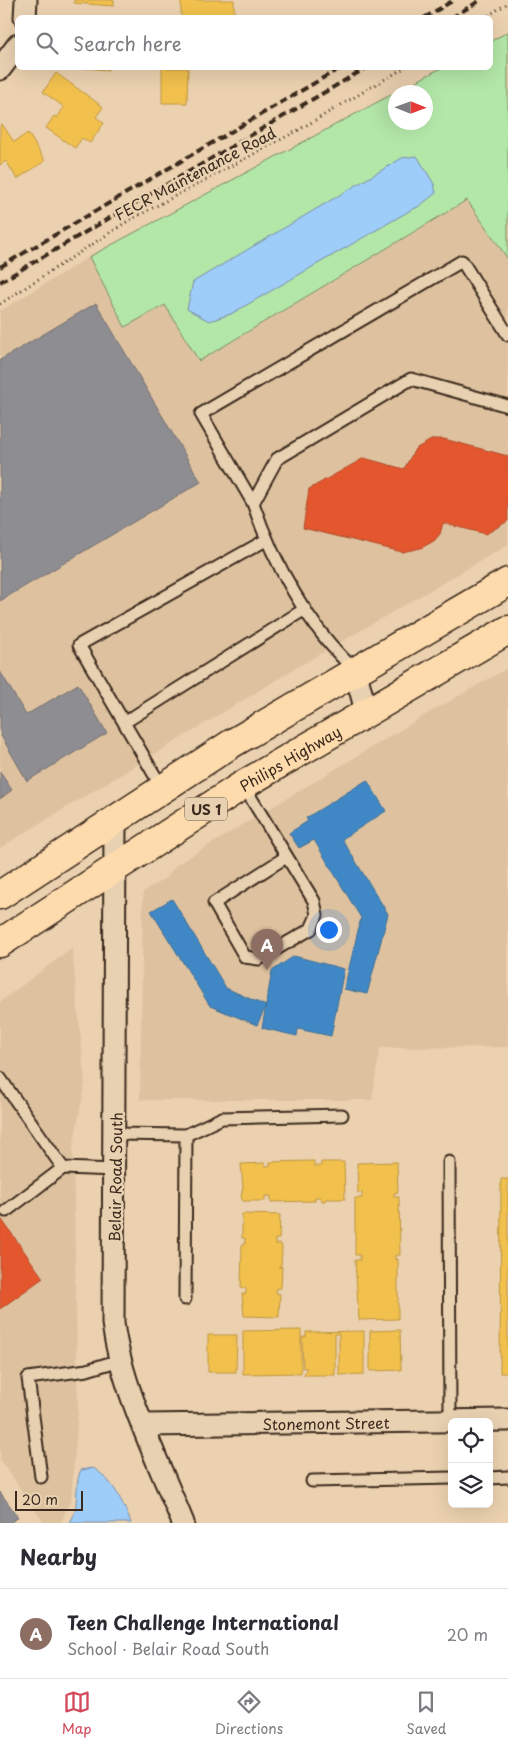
<!DOCTYPE html>
<html lang="en">
<head>
<meta charset="utf-8">
<style>
	body { margin:0; font-family:"Playpen Sans",sans-serif; background:#f2f2f3; color:#2b2b33 }
	.controls { position:absolute; right:15px; bottom:15px; display:grid; overflow:hidden; border-radius:8px; box-shadow:0 5px 20px #0002 }
	.controls button { width:45px; height:45px; display:grid; place-items:center; padding:0; border:0; border-bottom:1px solid #e1e1e2; background:#fff; color:#2b2b33; font:25px sans-serif }
	.compass { position:absolute; left:388px; top:85px; width:45px; height:45px; border-radius:50%; background:#fff; box-shadow:0 5px 20px #0002; rotate:91deg }
	.scale { position:absolute; left:15px; bottom:12px; width:68px; box-sizing:border-box; padding-left:5px; border:2px solid #3b2a1e; border-top:0; font-size:14px; line-height:18px; white-space:nowrap; color:#3b2a1e; -webkit-text-stroke:4px #e8d1b1; paint-order:stroke }
	.you { position:absolute; left:328px; top:929px; width:18px; height:18px; margin:-12px; border:4px solid #fff; border-radius:50%; background:#1a73e8; box-shadow:0 0 0 8px #1a73e833 }
	.badge { display:grid; place-items:center; width:32px; height:32px; border-radius:50%; background:#d1495b; color:#fff; font-size:16px; font-weight:700 }
	.pin { position:absolute; translate:-50% -41px; filter:drop-shadow(0 1px 2px #0008) }
	.pin::after { content:''; position:absolute; top:26px; width:18px; height:15px; background:inherit; clip-path:polygon(0 0,100% 0,50% 100%) }
	.list { margin:0; padding:0; list-style:none }
	h2 { display:flex; justify-content:space-between; align-items:center; height:65px; margin:0; padding:0 20px; font-size:21px }
	h2 small { font-size:16px; font-weight:400; color:#7c7c81 }
	.list li { display:grid; grid-template-columns:32px 1fr auto; gap:15px; align-items:center; box-sizing:border-box; height:90px; padding:0 20px; border-top:1px solid #e1e1e2 }
	.list b { display:block; font-size:19px; white-space:nowrap }
	.list p { margin:0; font-size:16px; white-space:nowrap; color:#7c7c81 }
	.list em { font-size:16px; font-style:normal; color:#7c7c81 }
	.icon { flex:none; width:28px; height:28px; fill:none; stroke:currentColor; stroke-width:2; stroke-linecap:round; stroke-linejoin:round }
	.map { position:relative; flex:none; width:508px; height:1523px; overflow:hidden }
	.search { position:absolute; background:#fff; box-shadow:0 5px 20px #0002; left:15px; right:15px; top:15px; height:55px; display:flex; align-items:center; gap:12px; box-sizing:border-box; padding:0 18px; border-radius:8px; color:#7c7c81; font-size:19px }
	.sheet { height:155px; background:#fff }
	nav { display:flex; justify-content:space-around; align-items:center; box-sizing:border-box; height:70px; border-top:1px solid #e1e1e2; background:#fff; font-size:14px; color:#7c7c81 }
	nav a { display:grid; justify-items:center; gap:2px }
	nav .on { color:#d1495b }
	.map>svg:first-child { display:block }
	.built { fill:#dec29f }
	.green { fill:#b3e7a8; stroke:#778863; fill-rule:evenodd }
	.water { fill:#9fcdfa; stroke:#778ca2 }
	.homes { fill:#f2c14e; stroke:#bb9440 }
	.shops { fill:#e4572e; stroke:#b14a29 }
	.schools { fill:#3f88c5; stroke:#3e6c93 }
	.industry { fill:#8d8d92; stroke:#746f6f }
	.lines { fill:none; stroke-linecap:round; stroke-linejoin:round }
	.service-casing { stroke:#3b2a1e; stroke-width:15 }
	.minor-casing { stroke:#3b2a1e; stroke-width:25 }
	.primary-casing { stroke:#3b2a1e; stroke-width:31 }
	.path { stroke:#3b2a1e; stroke-width:3; stroke-dasharray:1 4; stroke-linecap:butt }
	.service { stroke:#e8d1b1; stroke-width:11 }
	.minor { stroke:#e8d1b1; stroke-width:21 }
	.primary { stroke:#fedbac; stroke-width:28 }
	.rail { stroke:#3b2a1e; stroke-width:4; stroke-dasharray:8 4; stroke-linecap:butt }
	.labels { text-anchor:middle; dominant-baseline:central; stroke-width:5; stroke-linejoin:round; paint-order:stroke }
	.shield { fill:#e8d1b1; stroke:#6f5c4a; stroke-width:1 }
	.shield-label { font-size:14px; font-weight:bold; fill:#3b2a1e }
	.street-label { font-size:15px; fill:#3b2a1e; stroke:#e8d1b1 }
</style>
</head>
<body>
<div class="map">
<svg width="508" height="1523" viewBox="0 0 508 1523">
	<rect width="100%" height="100%" fill="#ebd1af"/>
	<filter id="ink" filterUnits="userSpaceOnUse"><feTurbulence type="fractalNoise" baseFrequency=".02" numOctaves="2"/><feDisplacementMap in="SourceGraphic" scale="10" xChannelSelector="R" yChannelSelector="G"/><feConvolveMatrix kernelMatrix="1 2 1 2 8 2 1 2 1" color-interpolation-filters="sRGB"/></filter>
	<g filter="url(#ink)">
		<path class="built" d="M468,200L508,259V545L296,668L0,848V311L89,257L125,327L165,305L200,361Z
			M508,668V1047L380,1048L372,1100H140L143,892L167,877L176,865L432,711Z
			M72,948L85,1084L73,1147L78,1412L71,1500L61,1523H44L0,1459V1002Z"/>
		<path class="green" d="M508,32V259L467,200L199,361L165,305L125,327L89,257L441,68H490L491,41ZM396,92H426V122H396Z"/>
		<path class="water" d="M417,156L434,184L436,193L418,207L411,210L231,314L209,321L187,309L193,282L402,158Z
			M93,1468C114,1481 122,1501 131,1523H69C81,1510 73,1486 81,1470Z"/>
		<path class="homes" d="M74,0H114V6L74,3Z
			M181,0H234V18H181Z
			M86,68H108V70Z
			M162,68H188L187,103H162Z
			M56,73L103,107L96,117L104,123L90,143L82,138L75,148L46,128L54,116L57,118L64,107L43,92Z
			M2,124L14,142L28,133L45,161L17,179L6,161L0,165V126Z
			M314,1161V1166H321V1162H344L345,1199H325V1201H322L320,1197H315V1201L271,1202V1196H265V1201H243L241,1197L243,1187L241,1164L265,1163V1166H270V1162Z
			M397,1162L398,1192L394,1193V1197H399L400,1255H395V1260L398,1259V1319L359,1320L355,1260H360V1255H355V1198H362V1192L358,1193L357,1163Z
			M501,1179H508V1373H500Z
			M242,1214L280,1215L279,1239H275V1244H281L282,1248L281,1266L278,1267H282L281,1288H276V1293L280,1294L279,1317L244,1316L242,1294H246V1288H241L242,1245H245V1238H242Z
			M301,1330V1373L243,1374V1331Z
			M400,1330L401,1370L370,1371V1331Z
			M364,1331V1374L339,1375V1334H335V1375H304L307,1368H303L302,1337H306V1332Z
			M208,1335H237L236,1372H208Z"/>
		<path class="shops" d="M433,439H444L508,456V521L486,534L443,523L440,534L434,541L421,548L402,552L303,528L309,489L364,458L404,469L415,449Z
			M0,1217L43,1278L0,1309Z"/>
		<path class="schools" d="M367,780L386,811L342,839L388,914L367,994L344,989L361,918L314,840L299,848L289,833L308,821L306,818Z
			M172,899L226,988L266,1006L257,1025L210,1006L151,911Z
			M294,956L344,969L331,1036L298,1029L297,1036L262,1028L272,971Z"/>
		<path class="industry" d="M96,303L201,482L0,601V360Z
			M0,671L26,715L78,684L107,733L27,781L0,734Z
			M0,772L12,790L0,799Z
			M0,1492L18,1517L10,1523H0Z"/>
		<g class="lines">
			<defs>
				<path id="service" d="M253,503L201,414L462,261L508,335
					M355,670C309,628 273,562 253,503L277,459L411,379L508,406
					M125,722L305,609
					M243,785L314,901L317,915L311,929L259,959L245,957L214,903L286,857
					M162,788L79,645L266,540
					M0,1078L63,1168L115,1170
					M115,1134L186,1135L222,1118L342,1115
					M449,1162L450,1421
					M6,1211L63,1168
					M185,1299L186,1135
					M41,1477L28,1378L87,1370L120,1360
					M489,1478L508,1477
					M312,1481L452,1478"/>
				<g id="minor">
					<path d="M25,18L26,0"/>
					<path d="M0,69L18,45"/>
					<path d="M355,670L366,711"/>
					<path d="M115,818L113,1323C121,1387 159,1463 183,1523"/>
					<path id="s1" d="M144,1425L508,1420"/>
				</g>
				<g id="primary">
					<path d="M0,895L231,744L508,582"/>
					<path id="s2" d="M0,943L243,785L508,630"/>
				</g>
			</defs>
			<use href="#service" class="service-casing"/>
			<use href="#minor" class="minor-casing"/>
			<use href="#primary" class="primary-casing"/>
			<path class="path" d="M484,18L508,3
				M0,304L128,221L295,132L404,68"/>
			<use href="#service" class="service"/>
			<use href="#minor" class="minor"/>
			<use href="#primary" class="primary"/>
			<path class="rail" d="M424,18L454,0
				M451,18L481,0
				M0,267L340,68
				M0,282L366,68"/>
		</g>
	</g>
	<g class="labels">
		<rect class="shield" x="185" y="797.5" width="42" height="23" rx="4"/>
		<g class="shield-label">
			<text x="206" y="809">US 1</text>
		</g>
		<g class="street-label">
			<text transform="translate(195 173) rotate(-28)">FECR Maintenance Road</text>
			<text stroke="none"><textPath href="#s2" startOffset="344">Philips Highway</textPath></text>
			<text transform="translate(115 1177) rotate(-89)">Belair Road South</text>
			<text stroke="none"><textPath href="#s1" startOffset="182">Stonemont Street</textPath></text>
		</g>
	</g>
</svg>
<div class="controls">
<button><svg class="icon" aria-label="locate" viewBox="0 0 24 24"><circle cx="12" cy="12" r="6"/><path d="M12 2v4M12 18v4M2 12h4M18 12h4"/></svg></button>
<button><svg class="icon" aria-label="layers" viewBox="0 0 24 24"><path d="M12 4l9 5-9 5-9-5zM3 14l9 5 9-5"/></svg></button>
</div>
<svg class="compass" viewBox="-18 -18 36 36"><path d="M0-13l5 13h-10z" fill="#e53935"/><path d="M0 13l5-13h-10z" fill="#7c7c81"/></svg>
<div class="scale">20 m</div>
<div class="you"></div>
<div class="pin badge" style="left:267px;top:970px;background:#8d6e63">A</div>
<div class="search"><svg class="icon" aria-label="search" viewBox="0 0 24 24"><circle cx="10" cy="10" r="6"/><path d="M15 15l6 6"/></svg>Search here</div>
</div>
<section class="sheet">
<h2>Nearby<small></small></h2>
<ul class="list">
<li><span class="badge" style="background:#8d6e63">A</span><div><b>Teen Challenge International</b><p>School · Belair Road South</p></div><em>20 m</em></li>
</ul>
</section>
<nav>
<a class="on"><svg class="icon" aria-label="map" viewBox="0 0 24 24"><path d="M3 6l6-2 6 2 6-2v14l-6 2-6-2-6 2zM9 4v14M15 6v14"/></svg>Map</a>
<a><svg class="icon" aria-label="directions" viewBox="0 0 24 24"><path d="M12 3l9 9-9 9-9-9zM9 14v-3h6M13 9l2 2-2 2"/></svg>Directions</a>
<a><svg class="icon" aria-label="saved" viewBox="0 0 24 24"><path d="M7 4h10v16l-5-4-5 4z"/></svg>Saved</a>
</nav>
</body>
</html>
